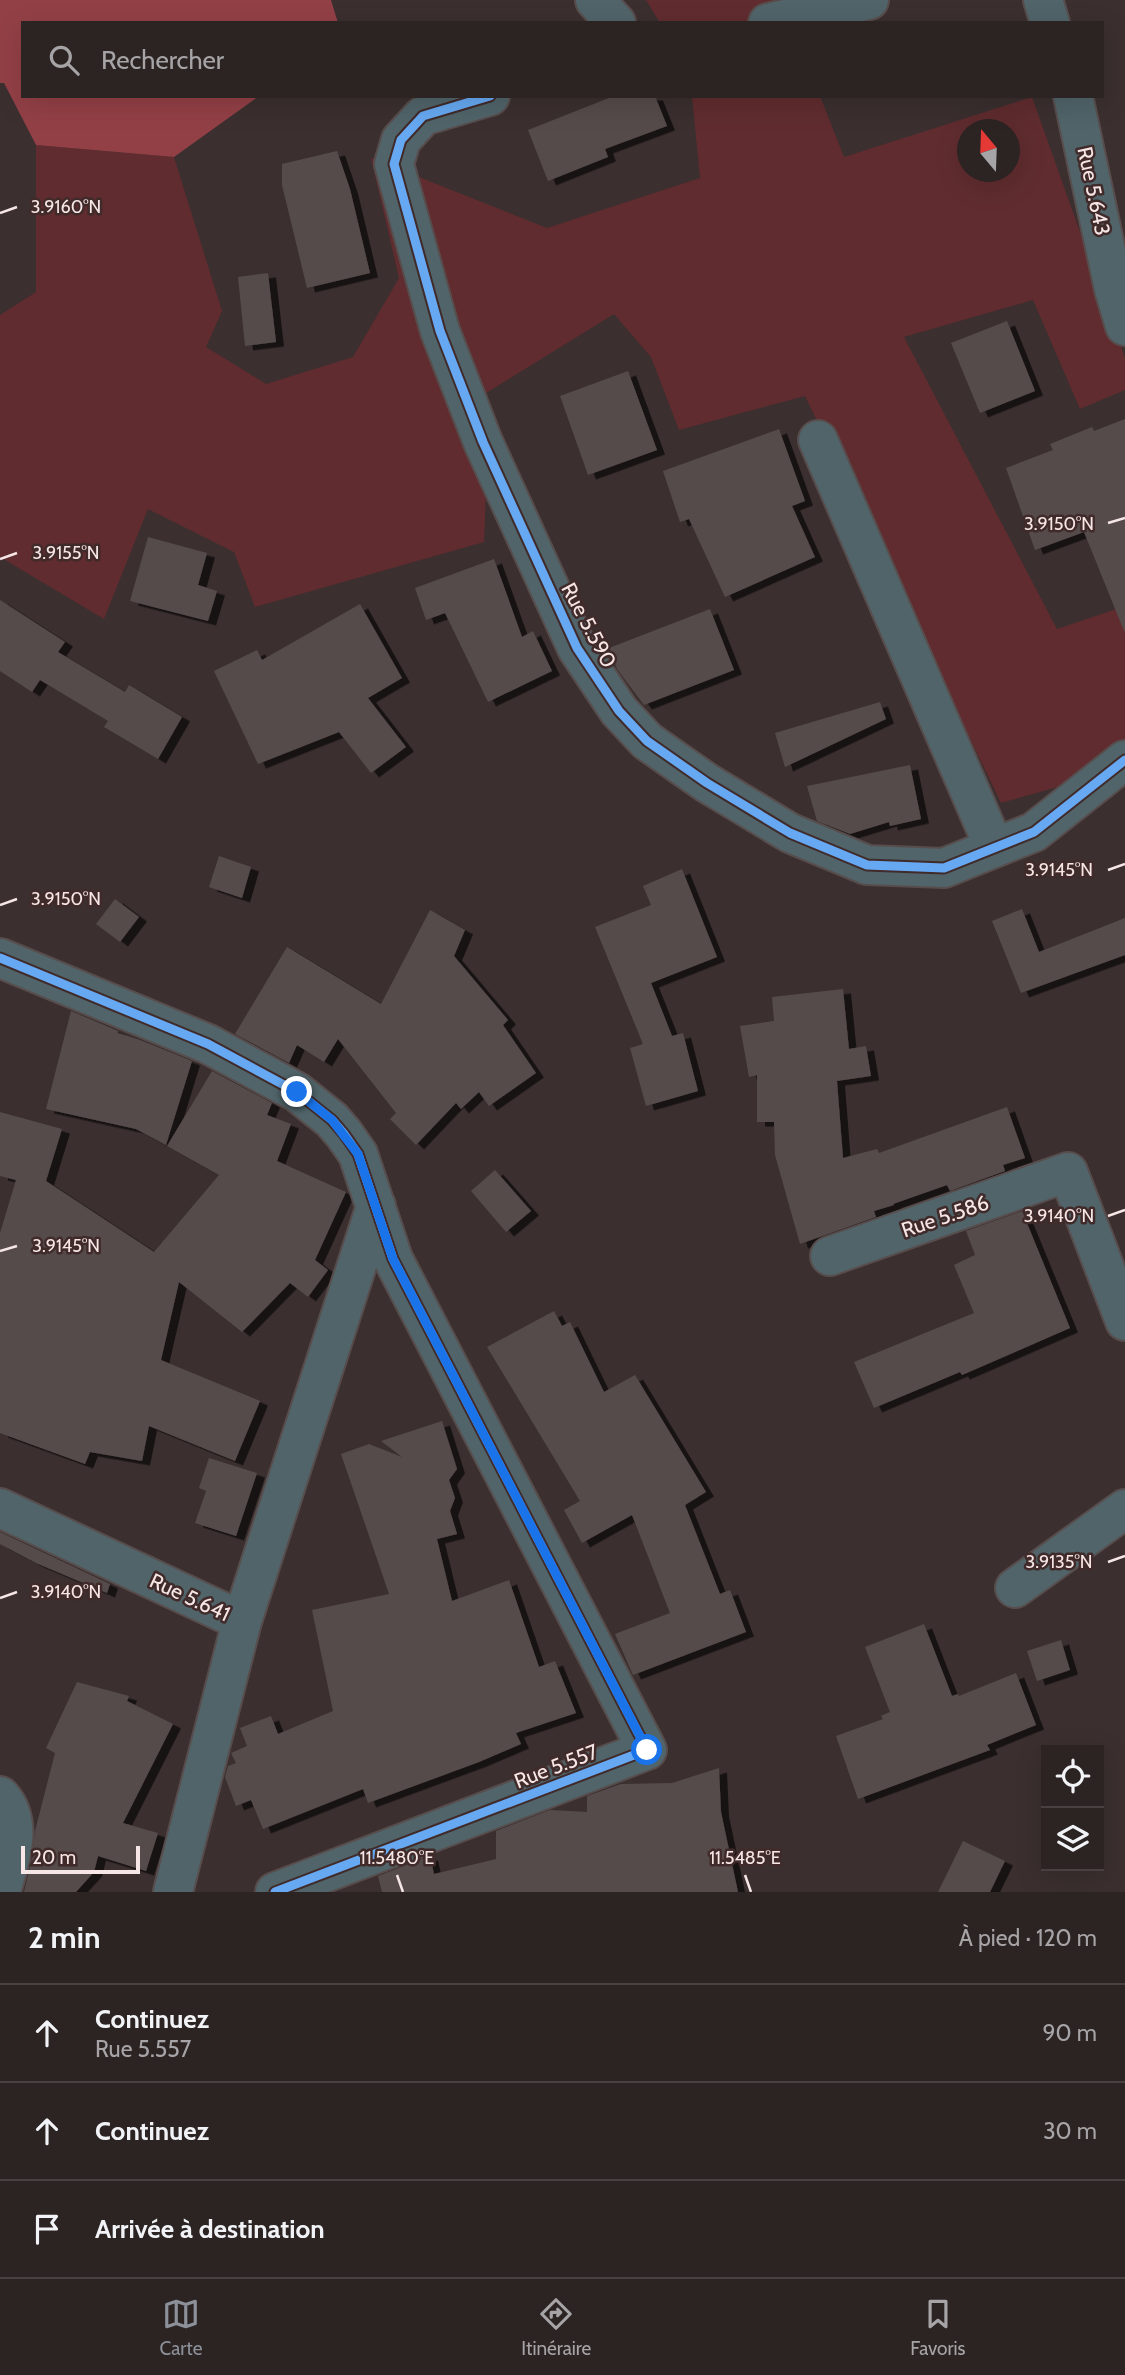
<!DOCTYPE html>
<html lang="fr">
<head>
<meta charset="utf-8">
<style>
	body { margin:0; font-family:Cabin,sans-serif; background:#342b2b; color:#f1f3f6 }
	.controls { position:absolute; right:21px; bottom:21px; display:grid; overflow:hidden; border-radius:0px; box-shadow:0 7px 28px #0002 }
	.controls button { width:63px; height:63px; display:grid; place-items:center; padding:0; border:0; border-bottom:2px solid #484041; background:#2c2323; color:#f1f3f6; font:35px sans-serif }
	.compass { position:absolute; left:957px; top:119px; width:63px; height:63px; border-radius:50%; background:#2c2323; box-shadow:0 7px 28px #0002; rotate:341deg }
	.scale { position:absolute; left:21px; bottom:18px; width:119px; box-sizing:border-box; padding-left:7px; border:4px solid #f6e6e6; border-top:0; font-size:19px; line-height:24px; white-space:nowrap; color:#f6e6e6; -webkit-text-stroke:5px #402a2a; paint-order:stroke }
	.stop { position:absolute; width:21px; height:21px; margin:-16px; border:5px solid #1a73e8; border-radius:50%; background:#fff }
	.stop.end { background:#1a73e8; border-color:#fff; box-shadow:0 2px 7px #0008 }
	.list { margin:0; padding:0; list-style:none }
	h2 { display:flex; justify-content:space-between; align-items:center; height:91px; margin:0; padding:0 28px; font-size:30px }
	h2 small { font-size:23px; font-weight:400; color:#a6a4a6 }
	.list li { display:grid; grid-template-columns:46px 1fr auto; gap:21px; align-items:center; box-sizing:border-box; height:98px; padding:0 28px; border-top:2px solid #484041 }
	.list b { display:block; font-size:26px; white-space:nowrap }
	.list p { margin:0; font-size:23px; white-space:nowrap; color:#a6a4a6 }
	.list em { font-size:23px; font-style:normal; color:#a6a4a6 }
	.icon { flex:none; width:38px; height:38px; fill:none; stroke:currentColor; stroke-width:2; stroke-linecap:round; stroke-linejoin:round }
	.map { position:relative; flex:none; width:1125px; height:1892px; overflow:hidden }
	.search { position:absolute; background:#2c2323; box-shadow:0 7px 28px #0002; left:21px; right:21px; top:21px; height:77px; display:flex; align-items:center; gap:18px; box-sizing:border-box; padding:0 24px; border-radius:0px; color:#a6a4a6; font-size:26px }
	.sheet { height:385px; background:#2c2323 }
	nav { display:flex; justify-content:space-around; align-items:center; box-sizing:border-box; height:98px; border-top:2px solid #484041; background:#2c2323; font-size:19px; color:#a6a4a6 }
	nav a { display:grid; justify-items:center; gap:4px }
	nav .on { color:#8c9099 }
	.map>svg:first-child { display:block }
	.green { fill:#602c2f; fill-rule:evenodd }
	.forest { fill:#924046 }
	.building { fill:#564b4b; filter:url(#shadow) }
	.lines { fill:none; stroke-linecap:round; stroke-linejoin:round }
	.minor-casing { stroke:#584d4d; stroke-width:42 }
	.minor { stroke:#506469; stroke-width:38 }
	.cycleway-casing { stroke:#402a2a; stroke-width:13 }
	.cycleway { stroke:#66a8f1; stroke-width:9 }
	.route { stroke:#1a73e8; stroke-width:9 }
	.ticks { fill:none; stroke:#f6e6e6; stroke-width:2.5 }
	.labels { text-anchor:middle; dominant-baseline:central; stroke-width:5; stroke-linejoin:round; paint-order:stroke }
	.street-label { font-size:21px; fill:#f6e6e6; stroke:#402a2a }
	.ticks-label { font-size:18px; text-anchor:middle; fill:#f6e6e6; stroke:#402a2a; stroke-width:5; stroke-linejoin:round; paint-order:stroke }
</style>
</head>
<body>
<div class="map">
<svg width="1125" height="1892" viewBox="0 0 1125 1892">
	<defs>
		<filter id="shadow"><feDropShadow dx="8" dy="4.5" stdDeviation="0" flood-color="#0009"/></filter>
	</defs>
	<rect width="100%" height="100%" fill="#3b2f2f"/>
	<path class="green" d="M646,0H797L794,23H660Z
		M692,96H820L844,157L1032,97L1125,358V390L1080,409L1033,300L904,337L1057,629L1125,606V768L1001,803L805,396L679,430L651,357L614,314L452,414L486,491L484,542L255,607L234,552L148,509L104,619L0,557V315L36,292V145L174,157L222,311L206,347L266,384L353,357L399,278L371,158L547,228L700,178ZM968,130H1010V172H968Z"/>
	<path class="forest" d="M0,0H331L338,23H23V96H259L174,157L36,145L4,83H0Z"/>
	<path class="building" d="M614,96H655L667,126L605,149L608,157L548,181L528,130Z
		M337,151L350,189L370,273L307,288L282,185V164Z
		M268,273L276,342L245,346L238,277Z
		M1007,321L1035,391L980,413L951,343Z
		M628,371L657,450L588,475L560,396Z
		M1125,419V631H1124L1084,532L1035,550L1006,468L1053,450L1050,444L1092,427L1094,431Z
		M779,429L805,501L792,506L815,557L725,597L689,519L680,522L663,471Z
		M148,537L207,553L198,585L217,591L208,621L130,601Z
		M494,559L522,637L533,631L552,671L488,702L445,613L426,620L415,588Z
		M0,600L65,642L58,652L125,692L129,685L182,717L158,759L104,727L108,721L40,680L32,692L0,671Z
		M360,604L402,678L368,698L406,747L371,773L339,732L258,764L214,671L257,650L262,660Z
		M710,609L734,670L644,705L617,669L609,648Z
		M880,702L886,719L785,767L775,733Z
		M910,765L921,819L890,826L889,822L850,834L817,821L807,786Z
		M219,856L251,867L242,898L209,887Z
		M682,869L717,957L651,983L672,1036L683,1033L698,1091L646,1106L630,1048L643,1044L595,927L651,905L643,886Z
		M115,899L139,917L120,942L96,924Z
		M1022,909L1039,952L1125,918V955L1021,993L992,921Z
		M430,910L465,930L454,956L508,1020L503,1025L536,1073L489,1106L479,1092L461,1109L456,1103L416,1145L390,1119L396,1113L338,1039L324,1062L297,1045L289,1063L235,1034L287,947L381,1004Z
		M843,989L849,1049L866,1046L871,1076L837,1081L843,1158L877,1149L879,1153L1007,1107L1025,1158L1003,1165L1005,1171L950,1191L947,1185L893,1204L894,1205L874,1211L876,1217L800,1244L775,1155L774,1122H757V1075L749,1077L740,1026L774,1021L772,997Z
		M71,1011L118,1031V1033L140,1040L192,1061L166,1145L136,1129L46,1109Z
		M212,1071L272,1103L267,1115L291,1124L277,1161L346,1192L315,1260L328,1270L308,1297L290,1283L242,1332L179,1282L161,1360L260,1401L235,1461L149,1426L142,1461L90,1452L85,1464L0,1433V1233L16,1180L0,1176V1112L62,1129L46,1181L154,1252L219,1175L167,1146Z
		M495,1170L531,1211L506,1232L471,1191Z
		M1022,1211L1070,1328L962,1375L960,1372L874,1408L854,1362L974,1313L954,1265L975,1255L966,1231Z
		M554,1311L562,1326L570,1322L604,1392L635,1375L706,1492L685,1505L720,1594L730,1590L746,1632L633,1675L615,1634L670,1613L632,1515L582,1543L564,1510L580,1501L487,1347Z
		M442,1421L457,1469L449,1480L455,1498L450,1511L457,1534L437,1539L452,1601L509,1580L539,1667L555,1661L576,1713L516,1733L521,1744L479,1762L368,1803L363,1789L263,1829L251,1800L236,1806L225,1777L228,1766L236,1763L231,1753L247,1746L240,1728L271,1716L278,1734L333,1711L312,1610L389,1594L341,1454L369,1444L402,1457L381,1441Z
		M209,1458L257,1473L236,1536L195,1523L206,1491L199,1488Z
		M0,1532L110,1584L107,1593L36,1563L0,1544Z
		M924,1624L952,1696L958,1694L959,1696L1016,1673L1036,1725L987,1745L990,1750L858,1799L836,1736L883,1719L881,1716L890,1712L865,1647Z
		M1061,1640L1070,1670L1037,1681L1027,1651Z
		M77,1682L129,1696L127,1701L173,1724L123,1823L158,1833L146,1871L98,1856L94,1872L76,1892H24L32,1859L35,1831L55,1753L46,1748Z
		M719,1768L721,1812L738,1892H382L378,1876L430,1856L434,1874L496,1859V1831L550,1810L587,1812V1796L621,1784L672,1783Z
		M963,1841L1005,1861L990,1892H938Z"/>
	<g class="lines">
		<defs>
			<path id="minor" d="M595,0L616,23
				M1043,0L1050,23
				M768,23L869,0
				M490,96L423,116L401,140L394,164L440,331L483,442L577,648L619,711L647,741L707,783L790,833L867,865L944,868L1034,832L1125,760
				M1073,96L1114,289L1125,326
				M818,440L994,847
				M0,958L208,1044L297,1092L332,1120L344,1134L358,1154L393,1259L647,1750L275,1892
				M830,1256L1068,1172L1125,1321
				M0,1508L242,1621L173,1892
				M1015,1588L1125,1509
				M242,1621L376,1206
				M0,1796C25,1823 9,1861 1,1892"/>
		</defs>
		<use href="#minor" class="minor-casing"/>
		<use href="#minor" class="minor"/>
		<defs>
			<path id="cycleway" d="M490,96L423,116L401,140L394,164L440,331L483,442L577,648L619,711L647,741L707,783L790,833L867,865L944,868L1034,832L1125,760
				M0,958L208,1044L297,1092L332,1120L344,1134L358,1154L393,1259L647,1750L275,1892"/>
		</defs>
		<use href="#cycleway" class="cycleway-casing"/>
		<use href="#cycleway" class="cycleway"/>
	</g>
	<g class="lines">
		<path class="route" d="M297,1092L332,1120L358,1154L393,1259L647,1750"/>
	</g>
	<path class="ticks" d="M0,213L17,207M1108,523L1125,518M0,559L17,553M1108,870L1125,864M0,905L17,899M1108,1216L1125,1210M0,1251L17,1246M1108,1562L1125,1556M0,1598L17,1592M397,1875L403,1892M745,1875L751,1892"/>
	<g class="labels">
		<g class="street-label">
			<text transform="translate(1094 191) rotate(78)">Rue 5.643</text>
			<text transform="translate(589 625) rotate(62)">Rue 5.590</text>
			<text transform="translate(945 1216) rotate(-19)">Rue 5.586</text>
			<text transform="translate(190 1597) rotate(25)">Rue 5.641</text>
			<text transform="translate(556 1766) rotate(-21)">Rue 5.557</text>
		</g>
	</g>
	<g class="ticks-label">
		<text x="66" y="213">3.9160°N</text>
		<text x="1059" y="530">3.9150°N</text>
		<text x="66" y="559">3.9155°N</text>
		<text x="1059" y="876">3.9145°N</text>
		<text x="66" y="905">3.9150°N</text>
		<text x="1059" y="1222">3.9140°N</text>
		<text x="66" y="1252">3.9145°N</text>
		<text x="1059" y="1568">3.9135°N</text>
		<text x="66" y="1598">3.9140°N</text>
		<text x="397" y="1864">11.5480°E</text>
		<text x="745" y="1864">11.5485°E</text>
	</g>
</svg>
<div class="controls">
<button><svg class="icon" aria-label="locate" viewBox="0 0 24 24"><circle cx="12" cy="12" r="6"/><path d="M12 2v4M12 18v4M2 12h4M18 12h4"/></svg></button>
<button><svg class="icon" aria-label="layers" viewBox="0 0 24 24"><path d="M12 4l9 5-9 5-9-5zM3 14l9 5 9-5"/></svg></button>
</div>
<svg class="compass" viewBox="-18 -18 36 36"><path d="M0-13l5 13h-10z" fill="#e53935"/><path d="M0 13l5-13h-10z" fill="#a6a4a6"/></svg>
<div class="scale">20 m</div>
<div class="stop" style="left:647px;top:1750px"></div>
<div class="stop end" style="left:297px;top:1092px"></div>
<div class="search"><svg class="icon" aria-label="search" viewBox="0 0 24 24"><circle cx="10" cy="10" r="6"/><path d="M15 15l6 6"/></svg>Rechercher</div>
</div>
<section class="sheet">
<h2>2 min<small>À pied · 120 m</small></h2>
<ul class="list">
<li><svg class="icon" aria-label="ahead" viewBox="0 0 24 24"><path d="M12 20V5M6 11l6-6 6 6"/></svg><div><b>Continuez</b><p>Rue 5.557</p></div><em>90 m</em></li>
<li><svg class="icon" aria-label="ahead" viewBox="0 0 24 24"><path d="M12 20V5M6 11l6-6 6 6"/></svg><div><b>Continuez</b></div><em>30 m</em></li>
<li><svg class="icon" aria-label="arrive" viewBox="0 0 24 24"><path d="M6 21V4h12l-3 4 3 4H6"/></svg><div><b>Arrivée à destination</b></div></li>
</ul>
</section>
<nav>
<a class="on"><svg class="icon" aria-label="map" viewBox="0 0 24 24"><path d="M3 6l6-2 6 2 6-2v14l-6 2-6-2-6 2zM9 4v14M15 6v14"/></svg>Carte</a>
<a><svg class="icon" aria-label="directions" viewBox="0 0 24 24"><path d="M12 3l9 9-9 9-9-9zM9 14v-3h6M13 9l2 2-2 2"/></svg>Itinéraire</a>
<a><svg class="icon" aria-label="saved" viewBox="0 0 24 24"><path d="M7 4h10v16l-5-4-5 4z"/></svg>Favoris</a>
</nav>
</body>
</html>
